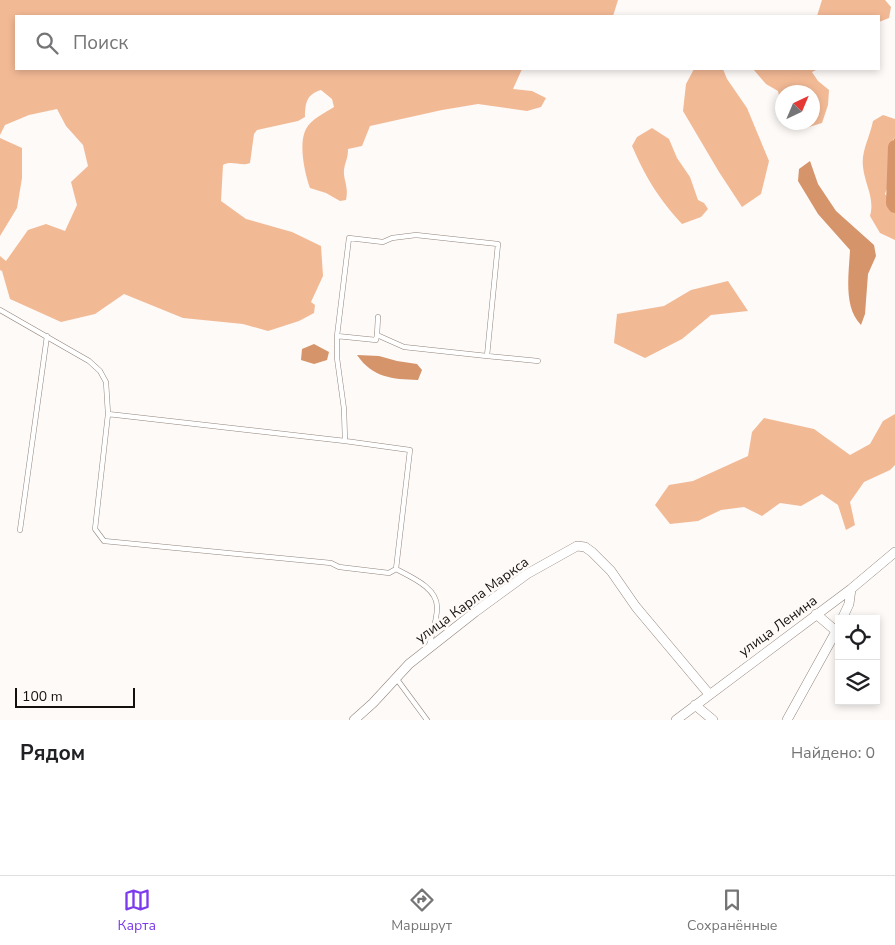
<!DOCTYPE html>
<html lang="ru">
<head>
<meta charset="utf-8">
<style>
	body { margin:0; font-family:"Nunito Sans",sans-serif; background:#f6f6f6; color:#202124 }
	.controls { position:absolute; right:15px; bottom:15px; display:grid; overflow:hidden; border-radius:0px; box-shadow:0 2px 8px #0003 }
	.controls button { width:45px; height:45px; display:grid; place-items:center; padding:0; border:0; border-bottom:1px solid #e0e0e0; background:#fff; color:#202124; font:25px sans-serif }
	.compass { position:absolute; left:775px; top:85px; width:45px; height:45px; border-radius:50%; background:#fff; box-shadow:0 2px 8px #0003; rotate:44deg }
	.scale { position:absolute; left:15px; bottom:12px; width:120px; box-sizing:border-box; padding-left:5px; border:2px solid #15100d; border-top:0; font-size:14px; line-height:18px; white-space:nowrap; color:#15100d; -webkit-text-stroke:4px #fdfaf8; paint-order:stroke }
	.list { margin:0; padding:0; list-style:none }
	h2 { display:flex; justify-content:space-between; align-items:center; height:65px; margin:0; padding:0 20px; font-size:21px }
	h2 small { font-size:16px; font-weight:400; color:#757577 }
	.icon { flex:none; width:28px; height:28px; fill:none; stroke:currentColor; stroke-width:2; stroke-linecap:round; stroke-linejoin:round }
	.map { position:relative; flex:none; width:895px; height:720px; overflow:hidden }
	.search { position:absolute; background:#fff; box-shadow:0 2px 8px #0003; left:15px; right:15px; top:15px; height:55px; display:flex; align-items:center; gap:12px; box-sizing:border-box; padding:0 18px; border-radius:0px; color:#757577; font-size:19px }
	.sheet { height:155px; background:#fff }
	nav { display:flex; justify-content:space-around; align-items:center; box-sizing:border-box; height:70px; border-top:1px solid #e0e0e0; background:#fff; font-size:14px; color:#757577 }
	nav a { display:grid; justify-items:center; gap:2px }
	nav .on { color:#7c3aed }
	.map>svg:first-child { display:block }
	.green { fill:#f2b995 }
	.water { fill:#d59469 }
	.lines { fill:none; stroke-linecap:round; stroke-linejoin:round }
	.river { stroke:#d59469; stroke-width:14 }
	.lane-casing { stroke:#92847c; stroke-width:5.5 }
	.street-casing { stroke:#92847c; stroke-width:10 }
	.lane { stroke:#fff; stroke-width:4.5 }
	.street { stroke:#fff; stroke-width:9 }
	.labels { text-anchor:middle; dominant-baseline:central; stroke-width:5; stroke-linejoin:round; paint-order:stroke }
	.street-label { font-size:14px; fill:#15100d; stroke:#fdfaf8 }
</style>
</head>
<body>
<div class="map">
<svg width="895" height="720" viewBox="0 0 895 720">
	<rect width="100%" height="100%" fill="#fdfaf8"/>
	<path class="green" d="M0,0H618L613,16H16V69H522L513,89L532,91L546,98L541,107L527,111L478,104L442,110L370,126L362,146L348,149C348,159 345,162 344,170C343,180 349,186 346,200L340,201L326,193L310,188C305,174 298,144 306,129C311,119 325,113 334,107L332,99L321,90C307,94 305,103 305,117L298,121L257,130L254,134L250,163C241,167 232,160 223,165L221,201L246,219L292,232L321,246L323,276L311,302L315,305L314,313L299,321L268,331L243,324L183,318L124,294L95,314L61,322L10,299L2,271L0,270V256L6,261L28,230L46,224L65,231L77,205L71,182L88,166L83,145L66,126L57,109L29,115L5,125L0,135Z
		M822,0H885L891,7L889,18L879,22V16H817Z
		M694,69H723L727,79L747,108L769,161L761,194L742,207L719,172L683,111L686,84Z
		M753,69H818L812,72L818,81L829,90L828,105L822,123L799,130L793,123L812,122V92H782V109L778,91L766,84Z
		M883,115L895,119V137L890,145L895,167L885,194L895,206V240L880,233L870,216C875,198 865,185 863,167C861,151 870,137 873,121Z
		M652,128L669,139L677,158L690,177L698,200L704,203L708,209L701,217L682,224C659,199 646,178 632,146L637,137Z
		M0,138L22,148V178L17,208L0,236Z
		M728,281L748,311L711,315L682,339L645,358L614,343L617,314L664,306L691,290Z
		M895,414V465L890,470L864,482L850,502L855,525L846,530L838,505L822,494L801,506L780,503L762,516L744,507L721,510L698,521L670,524L655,505L669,485L693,481L748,456L752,432L764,418L814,429L850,455L870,444L883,421Z"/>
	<path class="water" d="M895,137V210C890,188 885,158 895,137Z
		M810,161L818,184L836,211L874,245L876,256L868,274L865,314L861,325C843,307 849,273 850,250L818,214L798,181L799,169Z
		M314,344L329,352L327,360L314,364L301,360L302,349Z
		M357,355L379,356L397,361L417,364L422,370L418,380C392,379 373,378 357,355Z"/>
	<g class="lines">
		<path class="river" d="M895,147L893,203L895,206"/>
		<defs>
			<path id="lane" d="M0,310L89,361L100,371L106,382L108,414L95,529L104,541L331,563L339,567L389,573L396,569L410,450L345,441L108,414
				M377,335L378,317
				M337,336L376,340L377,335L404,347L487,356L498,244L416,235L392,238L383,242L349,238L337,336V358L344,409L345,441
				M487,356L538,361
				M20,530L47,336
				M396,569C411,577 438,588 437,608C437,620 432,634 429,646
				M396,678L427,720"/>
			<path id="street" d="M816,614L836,631
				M842,619L849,604L851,589
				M695,705L713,720
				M354,720L373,703L409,664L475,612L527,574L577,546L585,547L592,552L611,571L636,607L709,694
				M676,720L851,589L895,552
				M787,720L839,626"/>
		</defs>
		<use href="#lane" class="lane-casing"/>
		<use href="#street" class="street-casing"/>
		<use href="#lane" class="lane"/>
		<use href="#street" class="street"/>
	</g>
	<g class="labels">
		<g class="street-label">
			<text transform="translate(472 600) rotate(-36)">улица Карла Маркса</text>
			<text transform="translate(778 626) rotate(-36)">улица Ленина</text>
		</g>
	</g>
</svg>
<div class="controls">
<button><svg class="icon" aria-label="locate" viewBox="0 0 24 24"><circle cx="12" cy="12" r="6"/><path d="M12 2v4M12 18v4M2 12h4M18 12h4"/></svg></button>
<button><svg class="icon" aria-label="layers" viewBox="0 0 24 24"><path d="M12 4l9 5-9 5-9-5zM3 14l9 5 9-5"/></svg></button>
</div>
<svg class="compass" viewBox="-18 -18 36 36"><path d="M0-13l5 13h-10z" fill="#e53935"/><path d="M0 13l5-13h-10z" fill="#757577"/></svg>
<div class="scale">100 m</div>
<div class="search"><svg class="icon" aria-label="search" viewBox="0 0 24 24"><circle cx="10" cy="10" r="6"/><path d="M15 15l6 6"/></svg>Поиск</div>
</div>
<section class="sheet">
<h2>Рядом<small>Найдено: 0</small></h2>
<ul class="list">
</ul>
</section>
<nav>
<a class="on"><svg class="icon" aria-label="map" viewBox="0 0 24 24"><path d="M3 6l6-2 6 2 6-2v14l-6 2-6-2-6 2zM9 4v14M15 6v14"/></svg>Карта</a>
<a><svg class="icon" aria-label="directions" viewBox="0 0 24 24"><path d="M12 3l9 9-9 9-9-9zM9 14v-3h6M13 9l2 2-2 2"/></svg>Маршрут</a>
<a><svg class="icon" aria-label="saved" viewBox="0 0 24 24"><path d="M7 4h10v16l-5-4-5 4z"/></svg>Сохранённые</a>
</nav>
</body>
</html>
